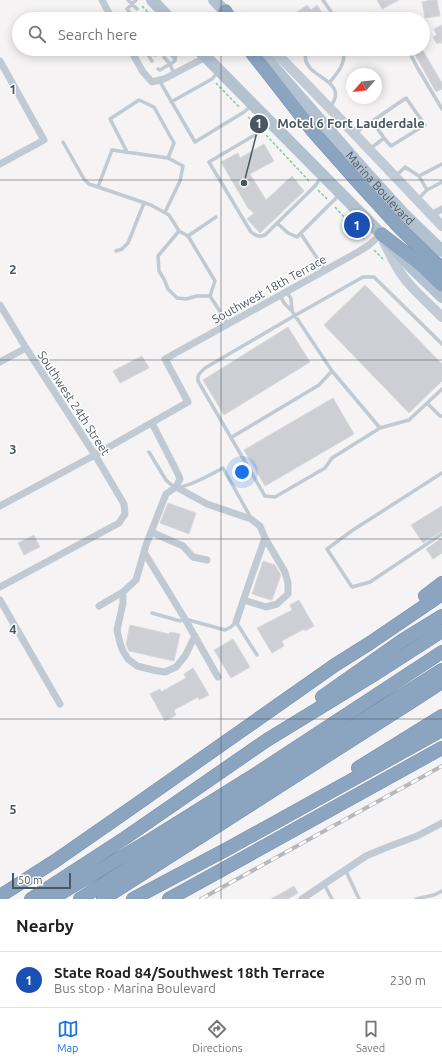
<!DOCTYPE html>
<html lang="en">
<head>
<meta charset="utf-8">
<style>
	body { margin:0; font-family:Ubuntu,sans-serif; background:#f2f2f2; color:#222 }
	.compass { position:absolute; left:346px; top:68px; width:36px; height:36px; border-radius:50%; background:#fff; box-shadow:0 2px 10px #0003; rotate:242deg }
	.scale { position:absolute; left:12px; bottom:10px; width:59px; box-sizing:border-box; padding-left:4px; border:2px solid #4a5661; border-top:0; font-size:11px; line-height:14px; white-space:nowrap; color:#4a5661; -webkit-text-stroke:3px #fff; paint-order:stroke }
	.you { position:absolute; left:242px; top:472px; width:14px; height:14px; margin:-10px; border:3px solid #fff; border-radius:50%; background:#1a73e8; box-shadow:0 0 0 6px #1a73e833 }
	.badge { display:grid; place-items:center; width:26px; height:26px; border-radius:50%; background:#1a73e8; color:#fff; font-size:13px; font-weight:700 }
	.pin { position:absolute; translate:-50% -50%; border:2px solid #fff; box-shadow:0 1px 4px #0006 }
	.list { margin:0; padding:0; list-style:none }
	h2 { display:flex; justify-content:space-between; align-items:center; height:52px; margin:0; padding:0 16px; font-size:17px }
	h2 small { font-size:13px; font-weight:400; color:#767676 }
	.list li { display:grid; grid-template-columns:26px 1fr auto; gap:12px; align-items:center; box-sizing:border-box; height:56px; padding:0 16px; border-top:1px solid #e0e0e0 }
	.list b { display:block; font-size:15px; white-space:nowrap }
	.list p { margin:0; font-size:13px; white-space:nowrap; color:#767676 }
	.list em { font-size:13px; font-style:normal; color:#767676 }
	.icon { flex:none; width:22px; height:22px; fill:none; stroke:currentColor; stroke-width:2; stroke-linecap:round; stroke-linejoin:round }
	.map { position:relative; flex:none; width:442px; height:899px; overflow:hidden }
	.search { position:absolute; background:#fff; box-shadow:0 2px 10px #0003; left:12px; right:12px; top:12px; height:44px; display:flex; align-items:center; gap:10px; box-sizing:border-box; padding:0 14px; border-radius:22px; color:#767676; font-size:15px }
	.sheet { height:108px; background:#fff }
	nav { display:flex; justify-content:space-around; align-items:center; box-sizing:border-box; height:56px; border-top:1px solid #e0e0e0; background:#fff; font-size:11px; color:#767676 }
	nav a { display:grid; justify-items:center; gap:2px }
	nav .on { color:#1a73e8 }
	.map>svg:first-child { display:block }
	.building { fill:#cdcfd5; stroke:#d7d9de }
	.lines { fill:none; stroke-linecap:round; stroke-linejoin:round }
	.motorway-casing { stroke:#7690ad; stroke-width:14 }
	.path { stroke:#7ad0a6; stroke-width:1.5; stroke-dasharray:3 2; stroke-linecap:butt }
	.service { stroke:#c1cad2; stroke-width:3.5 }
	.minor { stroke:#c1cad2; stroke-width:7 }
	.secondary { stroke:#c1cbd6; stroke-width:10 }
	.primary { stroke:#b3c2d1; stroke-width:12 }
	.motorway { stroke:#8ba5c1; stroke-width:13 }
	.rail-casing { stroke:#b5b8bd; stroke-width:4 }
	.rail { stroke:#fff; stroke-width:2.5; stroke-dasharray:8; stroke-linecap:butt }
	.grid { fill:none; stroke:#4a5661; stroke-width:1; stroke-opacity:0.55 }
	.labels { text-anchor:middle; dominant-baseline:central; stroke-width:3; stroke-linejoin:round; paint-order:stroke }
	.street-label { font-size:12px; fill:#4a5661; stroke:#fff }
	.grid-label { font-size:13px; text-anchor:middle; font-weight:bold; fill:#4a5661; stroke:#fff; stroke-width:3; stroke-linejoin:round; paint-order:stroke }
	.leader { fill:none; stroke:#4a5661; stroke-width:1.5 }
	.callout-dot { fill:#4a5661; stroke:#fff; stroke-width:1.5 }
	.mark-label { font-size:12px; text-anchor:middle; font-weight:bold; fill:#fff }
	.callout-label { font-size:13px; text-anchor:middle; font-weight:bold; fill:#4a5661; stroke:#fff; stroke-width:3; stroke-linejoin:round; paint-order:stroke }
</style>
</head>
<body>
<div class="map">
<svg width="442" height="899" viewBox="0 0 442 899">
	<rect width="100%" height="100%" fill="#f5f3f3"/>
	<path class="building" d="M377,0H399L382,9Z
		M431,0H437L440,16L425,18L422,2Z
		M307,5L311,10L317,5L323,14L315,19H302L297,12Z
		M442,25V44L441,42L437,44L433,37L437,35L434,29Z
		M412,49H422L442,83V89L436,92Z
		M264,144L274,161L250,174L266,200L292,176L304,191L260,233L247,219L254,213L248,208L221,162L238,153L240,158Z
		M365,285L442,364V381L409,413L324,325Z
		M288,327L310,362L224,415L203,380Z
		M142,356L149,368L120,383L113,371Z
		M333,398L354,434L265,486L244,450Z
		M168,503L196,513L189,534L160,523Z
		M442,506V531L423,543L411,525Z
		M34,535L40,547L24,555L18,543Z
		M442,538V553L433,559L426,549Z
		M263,561L275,565L281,575L272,600H271L252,594Z
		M299,600L314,626L305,631L304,629L282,641L284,646L272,653L257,628L292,610L290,605Z
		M130,625L169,634L170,632L180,634L174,661L129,651L126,644Z
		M233,639L250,667L231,678L214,650Z
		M193,668L209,695L199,700L198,697L174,710L176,715L165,721L150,694L160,689L161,692L186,678L184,674Z
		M294,886L298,893L288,899H271Z"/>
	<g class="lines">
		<defs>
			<path id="motorway" d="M225,11L230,19
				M249,49L312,130L358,182L400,228L442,269
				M381,234L420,264L442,285
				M425,596L442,583
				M322,697L403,640L442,616
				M358,768L442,716
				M0,896L55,861L127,811L335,665L370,643L442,594
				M31,899L125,838L267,740L375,674L442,631
				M51,899L152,839L256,774L442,652
				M80,899L442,670
				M103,899L414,700L442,682
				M133,899L229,848L442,730
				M169,899L442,748"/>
		</defs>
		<use href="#motorway" class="motorway-casing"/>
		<path class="path" d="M142,6L155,19
			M184,49L189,54
			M216,83L240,108
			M248,117L258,127
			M266,135L310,182
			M318,190L327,199
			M335,207L365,240
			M374,250L383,259"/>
		<path class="service" d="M128,0L137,9
			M323,0L336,19
			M131,14L127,9L136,0
			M144,49L152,61
			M151,49L155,55
			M157,49L158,50
			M301,49L305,54C306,56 305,59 306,61C310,78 350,82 330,107
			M408,49L417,67L442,109
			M168,51L175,59
			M164,57L170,64L174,74
			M158,69L160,70L175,61L176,52L173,49
			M159,80L195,142L244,112L252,105
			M329,83C339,71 345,65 344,49
			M171,102L212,79L217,73
			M372,121L384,138
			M270,126L209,162L251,232C256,236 259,237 265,235L315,186L322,176
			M355,133L406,98L425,125L391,146L384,138L370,149
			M63,142L84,179L89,184L98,187
			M127,152L110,119L139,100L154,107L174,143L168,158C149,155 131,153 112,150L98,187L151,205L169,215L179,231L188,236L215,281L210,296
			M396,176L405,167L419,176L442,164
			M419,176L427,190
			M418,199L427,190L442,182
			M165,212L180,181L183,166L168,158
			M277,223L288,233L297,237L340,194
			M179,231L158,256L159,271L164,279L168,289L177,298L186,299L197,296H210L228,324
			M301,234L325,270
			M188,236L216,217
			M116,251L122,249L128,243L144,203
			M287,292L291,299L292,311
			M280,295L284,303L292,311L332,371L380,428
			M442,344L374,277H363L294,316L205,368C201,372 197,374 198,381L265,496L275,497L325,468L332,458L380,428L409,420L442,389
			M427,403L440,416H442
			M232,437L319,385L332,371
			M149,452L166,480C169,483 173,487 177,487C188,488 213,473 223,468L251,518
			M442,473L353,530L327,549L352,587L370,582L442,534
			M152,613L180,621L185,619L225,630L231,627L236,622L257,655
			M345,869L359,899
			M324,884L332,899
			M416,899L434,895L442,891"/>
		<path class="minor" d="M102,0L112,19
			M130,49L143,72L152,82L164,79L206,57
			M0,61L44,140L0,164
			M431,215L442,209
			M0,305L26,348L95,455L124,504L125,514L119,523L0,587
			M0,362L26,348
			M152,423L178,474L180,479L176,487L207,504L251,519L260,526L265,538L253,572L236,622
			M176,487L166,494L146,545L136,580L123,592V603L117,630L120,643L123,651L128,659L137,666L153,670L165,672L176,667L185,656L195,636
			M0,506L95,455L188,402L165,359L358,252L369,245L381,234
			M151,532L183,546L193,557L207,560
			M144,552L185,619L218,677
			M0,600L60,704
			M244,600L266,607L277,604L288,594V583L285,572L265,538
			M99,606L123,592
			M302,899L366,856L385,848L417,836L442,823"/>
		<path class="secondary" d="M269,49L284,61L346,125L442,226
			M384,242C390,253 395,265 402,275C413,291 429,303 442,317"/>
		<g class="primary">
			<path d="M152,0L170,19"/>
			<path d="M214,0L231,18"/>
			<path d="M198,49L381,234L413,269L442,297"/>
			<path id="s1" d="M258,49L364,170L403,213L442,251"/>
		</g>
		<use href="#motorway" class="motorway"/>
		<defs>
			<path id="rail" d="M201,899L442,766"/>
		</defs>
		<use href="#rail" class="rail-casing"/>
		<use href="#rail" class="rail"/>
	</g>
	<path class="grid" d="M221,0V19M221,49V899M0,180H442M0,360H442M0,539H442M0,719H442"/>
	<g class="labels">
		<g class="street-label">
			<text stroke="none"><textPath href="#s1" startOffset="185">Marina Boulevard</textPath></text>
			<text transform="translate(269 289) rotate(-29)">Southwest 18th Terrace</text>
			<text transform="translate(74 403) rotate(57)">Southwest 24th Street</text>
		</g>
	</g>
	<g class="grid-label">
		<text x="13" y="94">1</text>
		<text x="13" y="274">2</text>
		<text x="13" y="454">3</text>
		<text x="13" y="634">4</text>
		<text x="13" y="814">5</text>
	</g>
	<path class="leader" d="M244 183L259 124"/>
	<g class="callout-dot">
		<circle cx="244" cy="183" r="4"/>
		<circle cx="259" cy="124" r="10"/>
	</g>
	<g class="mark-label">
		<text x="259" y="128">1</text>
	</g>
	<g class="callout-label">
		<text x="351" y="128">Motel 6 Fort Lauderdale</text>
	</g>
</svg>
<svg class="compass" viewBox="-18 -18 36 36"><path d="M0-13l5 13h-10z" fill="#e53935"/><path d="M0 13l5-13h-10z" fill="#767676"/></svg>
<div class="scale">50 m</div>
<div class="you"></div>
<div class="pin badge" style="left:357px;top:225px;background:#1a4fb4">1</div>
<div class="search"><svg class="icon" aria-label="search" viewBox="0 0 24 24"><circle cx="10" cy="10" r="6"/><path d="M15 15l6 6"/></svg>Search here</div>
</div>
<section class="sheet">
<h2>Nearby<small></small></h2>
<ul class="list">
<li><span class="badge" style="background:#1a4fb4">1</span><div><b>State Road 84/Southwest 18th Terrace</b><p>Bus stop · Marina Boulevard</p></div><em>230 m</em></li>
</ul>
</section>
<nav>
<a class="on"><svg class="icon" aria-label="map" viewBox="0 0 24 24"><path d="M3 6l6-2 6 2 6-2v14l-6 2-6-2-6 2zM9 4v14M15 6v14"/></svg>Map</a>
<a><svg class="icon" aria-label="directions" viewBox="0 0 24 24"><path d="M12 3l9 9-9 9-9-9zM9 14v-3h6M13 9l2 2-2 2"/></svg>Directions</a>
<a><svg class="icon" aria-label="saved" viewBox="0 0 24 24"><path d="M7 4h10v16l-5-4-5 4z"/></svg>Saved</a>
</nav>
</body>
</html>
